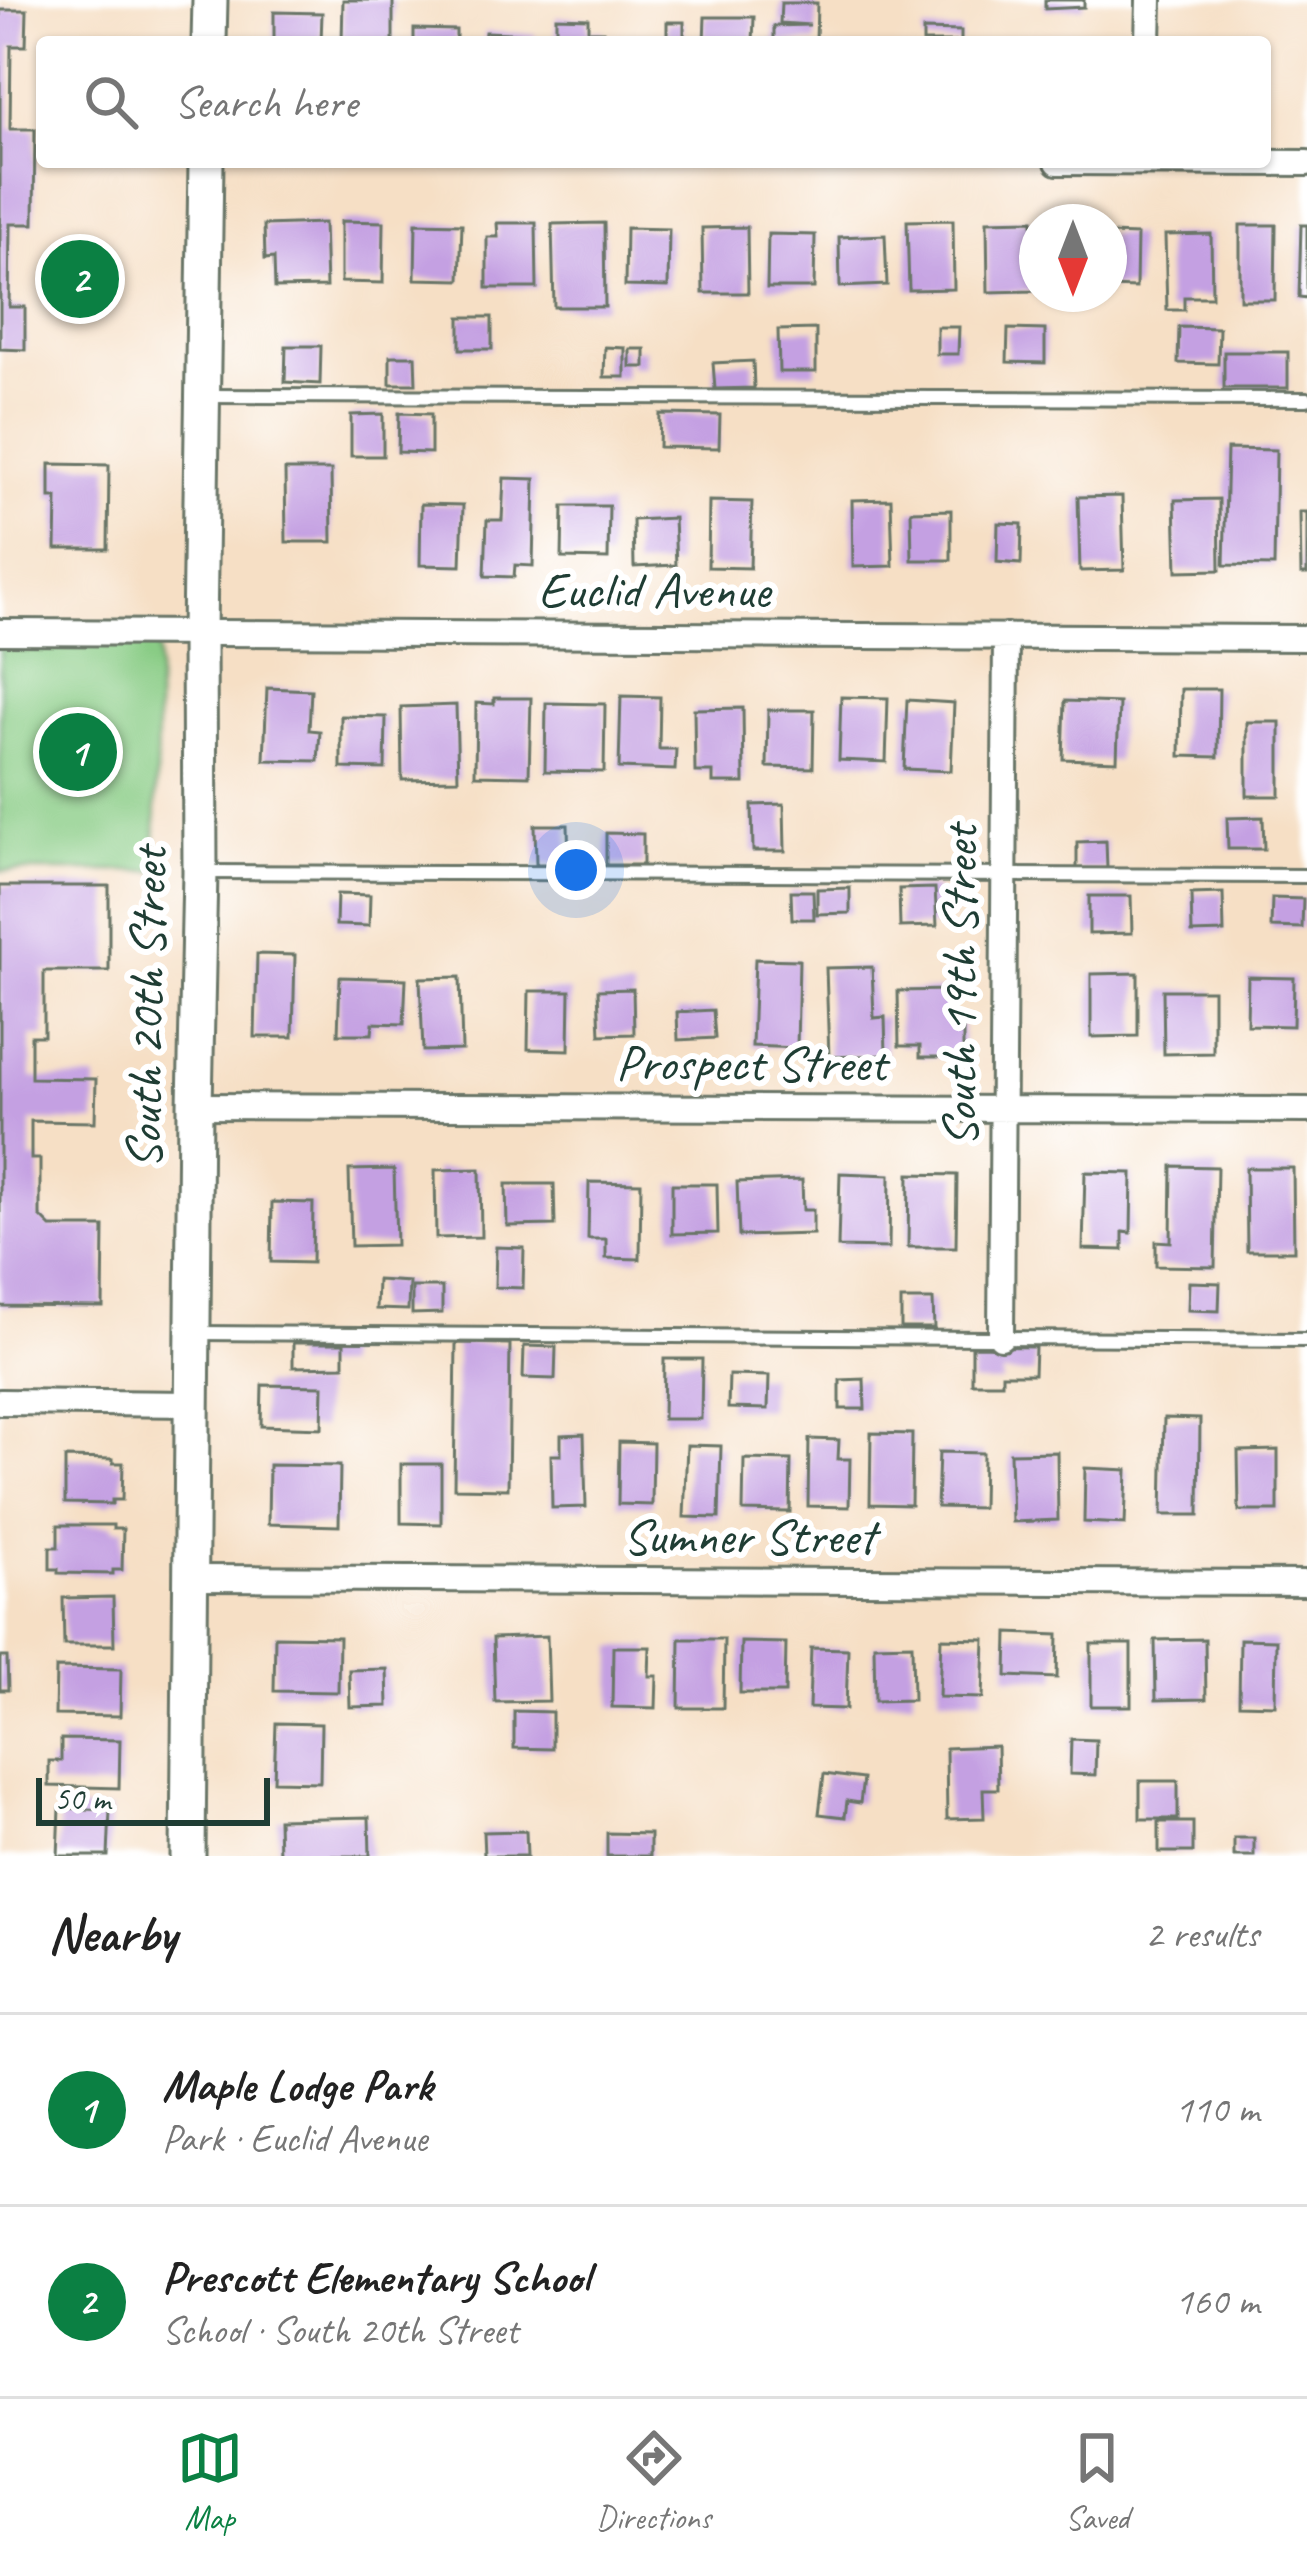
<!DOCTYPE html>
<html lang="en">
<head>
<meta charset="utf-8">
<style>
	body { margin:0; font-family:Caveat,sans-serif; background:#f6f6f6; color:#222 }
	.compass { position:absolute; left:1019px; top:204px; width:108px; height:108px; border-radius:50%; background:#fff; box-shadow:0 3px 9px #0004; rotate:180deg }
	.scale { position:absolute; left:36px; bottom:30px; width:234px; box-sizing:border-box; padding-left:12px; border:6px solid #1f3d34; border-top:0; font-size:33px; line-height:42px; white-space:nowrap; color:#1f3d34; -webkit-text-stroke:9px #fff; paint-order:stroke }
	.you { position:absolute; left:576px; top:870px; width:42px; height:42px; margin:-30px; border:9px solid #fff; border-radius:50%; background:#1a73e8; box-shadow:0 0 0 18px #1a73e833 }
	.badge { display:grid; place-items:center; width:78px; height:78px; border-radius:50%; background:#0b8043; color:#fff; font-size:39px; font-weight:700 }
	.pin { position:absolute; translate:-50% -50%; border:6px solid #fff; box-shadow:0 3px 12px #0006 }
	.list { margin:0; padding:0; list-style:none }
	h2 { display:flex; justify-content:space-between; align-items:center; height:156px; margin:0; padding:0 48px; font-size:51px }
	h2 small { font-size:39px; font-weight:400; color:#767676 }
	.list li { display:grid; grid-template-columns:78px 1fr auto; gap:36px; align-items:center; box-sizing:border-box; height:192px; padding:0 48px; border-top:3px solid #e0e0e0 }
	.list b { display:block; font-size:45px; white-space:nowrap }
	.list p { margin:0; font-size:39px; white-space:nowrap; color:#767676 }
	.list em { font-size:39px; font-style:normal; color:#767676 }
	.icon { flex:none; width:66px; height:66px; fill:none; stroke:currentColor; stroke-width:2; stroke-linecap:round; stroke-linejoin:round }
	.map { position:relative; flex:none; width:1307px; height:1856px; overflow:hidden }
	.search { position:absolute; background:#fff; box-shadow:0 3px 9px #0004; left:36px; right:36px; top:36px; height:132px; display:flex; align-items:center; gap:30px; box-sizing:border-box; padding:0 42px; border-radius:12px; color:#767676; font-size:45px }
	.sheet { height:540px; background:#fff }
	nav { display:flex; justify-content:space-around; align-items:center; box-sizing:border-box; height:168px; border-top:3px solid #e0e0e0; background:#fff; font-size:33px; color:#767676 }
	nav a { display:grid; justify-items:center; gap:6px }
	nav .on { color:#0b8043 }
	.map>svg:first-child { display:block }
	.green { fill:#89cc85; stroke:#54845c; stroke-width:3 }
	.building { fill:#c4a0e2 }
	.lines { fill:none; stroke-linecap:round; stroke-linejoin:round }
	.service-casing { stroke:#6a7667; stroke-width:18 }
	.minor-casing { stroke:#6a7667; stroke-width:30 }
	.tertiary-casing { stroke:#6a7667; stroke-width:39 }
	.service { stroke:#fff; stroke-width:12 }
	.minor { stroke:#fff; stroke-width:24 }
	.tertiary { stroke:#fff; stroke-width:33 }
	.labels { text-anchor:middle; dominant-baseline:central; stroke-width:12; stroke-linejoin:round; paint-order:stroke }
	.street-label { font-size:51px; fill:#1f3d34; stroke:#fff }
</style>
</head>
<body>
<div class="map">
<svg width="1307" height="1856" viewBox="0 0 1307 1856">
	<rect width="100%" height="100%" fill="#fff"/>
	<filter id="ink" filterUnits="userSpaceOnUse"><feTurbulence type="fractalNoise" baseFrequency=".00833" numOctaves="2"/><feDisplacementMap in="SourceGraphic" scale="24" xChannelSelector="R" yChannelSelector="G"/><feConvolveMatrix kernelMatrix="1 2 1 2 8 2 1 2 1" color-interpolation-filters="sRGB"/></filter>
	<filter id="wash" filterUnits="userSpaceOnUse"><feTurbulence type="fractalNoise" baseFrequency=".004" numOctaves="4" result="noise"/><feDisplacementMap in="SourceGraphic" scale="48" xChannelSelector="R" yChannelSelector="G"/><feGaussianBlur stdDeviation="2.7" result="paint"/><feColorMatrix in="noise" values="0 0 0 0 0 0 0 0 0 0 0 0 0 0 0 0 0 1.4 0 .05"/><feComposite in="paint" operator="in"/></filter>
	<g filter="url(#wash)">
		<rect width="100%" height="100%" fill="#f6dfc5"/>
		<path class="green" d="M0,632L158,633L155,871H0Z"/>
		<g id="blocks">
			<path class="building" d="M343,0H393V42H342Z
				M1045,0H1084V7L1045,9Z
				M781,3H817L816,42H774V26L810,25L780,23Z
				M0,10H27L26,46H11L10,129H35L34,224H10L9,307H25V350L0,349Z
				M274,12L322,13L321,42H274Z
				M556,17L588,18V31H603V42H556Z
				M705,17H754L753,42H704Z
				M667,22H684V42H667Z
				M414,29L456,30V42H414Z
				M923,30L961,31V42H923Z
				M485,32L535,34L534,42H484Z
				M953,220L954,289L909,290L907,221Z
				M1033,220L1035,291L988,292L987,221Z
				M341,221L384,222L383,283L341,282Z
				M324,223L326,287L275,288L274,258L265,259L264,225Z
				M416,223L462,224L460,280L415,279Z
				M497,223H536L537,288H487V237H498Z
				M604,223L605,307H554L552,224Z
				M1240,225H1276L1275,300H1240Z
				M1301,225H1307V298L1299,297Z
				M747,227L748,293H703L702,228Z
				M626,228L669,229L668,287L625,286Z
				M768,234L815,235L814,288H767Z
				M1109,234L1137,235L1136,288L1109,287Z
				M1211,234L1212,297H1184V310H1167L1165,235Z
				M885,235L887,285L840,287L839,237Z
				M460,317H492V349H460Z
				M937,327H959L958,354H937Z
				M1179,327L1219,328L1218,364L1178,363Z
				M816,329V372H779L778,330Z
				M1008,329L1045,330V363L1007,362Z
				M286,346H321L320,384L285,382Z
				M605,347L625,348V377H604Z
				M630,349H645V367H630Z
				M1224,352H1288V388H1224Z
				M390,356H415L416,384H390Z
				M753,361L754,388L715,389L713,363Z
				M399,413L431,414V453L398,452Z
				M383,414V456H351V415Z
				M660,414L720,415L719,448L659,447Z
				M1227,449L1276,450L1274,566L1224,565Z
				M50,464L109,465L108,549H56L57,498H50Z
				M285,470H331L332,542H286Z
				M504,478L535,479L533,566L515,565L514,577L485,576L487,520H502Z
				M1122,496L1124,570L1080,571L1078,497Z
				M891,499L893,566L853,567L852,500Z
				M1219,499L1220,570L1177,571L1175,500Z
				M709,501L752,502L750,568L708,567Z
				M421,504L463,505L461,566L420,565Z
				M563,506H609L608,559L562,558Z
				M951,510V560H912L911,511Z
				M1300,512H1307V574H1301Z
				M674,518L676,565L634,567L633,520Z
				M998,523L1022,524L1021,564L997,562Z
				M267,688L311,690L309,730L320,731L318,761L264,760Z
				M1181,689H1219L1218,757L1180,756Z
				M621,696L660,697L659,749H676L675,770L619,768Z
				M841,697L888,698L886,762L839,760Z
				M494,698H531L529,776L475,775L476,703L494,704Z
				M907,700L954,703L951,771L904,769Z
				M1065,701L1119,703L1117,761L1063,759Z
				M546,703L605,704L604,772L545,771Z
				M456,705L458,779L402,780L401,707Z
				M743,708L744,783H713V772H695L694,709Z
				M768,710H814L813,768L767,767Z
				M341,716L386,717L385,769L341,768Z
				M1247,722H1280V796H1247Z
				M784,804L785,851H753L752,805Z
				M1263,817L1264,849H1228L1227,818Z
				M535,825H568L569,864H536Z
				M606,833L643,834V865H606Z
				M1106,841L1107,869L1077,870V842Z
				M0,886H109V971H44V1036H31V1078L96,1079L95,1122L31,1121V1159H40V1216L51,1227H104L103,1307L0,1306Z
				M850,888V913L817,914V889Z
				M935,888L937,926L900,927L899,889Z
				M791,891H813L814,919H792Z
				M1223,893L1224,932L1192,933L1191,894Z
				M337,894L370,895L369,926L336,925Z
				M1089,896H1131L1132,933L1089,934Z
				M1272,898L1303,899L1302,928L1271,927Z
				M257,954L295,955L293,1037H255Z
				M755,959L799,960L797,1048L752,1046Z
				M872,967L874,1018L885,1017L886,1055L829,1057L826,968Z
				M1138,973V1036L1091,1037V974Z
				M340,977L406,979L404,1024L373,1023L372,1034H338Z
				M460,977L462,1050L423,1051L420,978Z
				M1248,977L1294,978L1293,1026L1247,1025Z
				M633,989L634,1034L600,1035L598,990Z
				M949,990L950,1024H963V1057H920V1046H899L898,991Z
				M1163,990H1213V1053L1164,1054Z
				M529,991H570L569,1050L528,1049Z
				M713,1010L715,1038L678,1040L677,1012Z
				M1172,1166L1217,1167L1215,1267L1156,1266V1241L1171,1242Z
				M1246,1168H1293L1294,1251H1247Z
				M394,1169L396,1245L351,1246L349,1170Z
				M480,1169L481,1237L436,1238L435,1170Z
				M1085,1172L1132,1173L1131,1233L1123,1232V1250L1083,1249Z
				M840,1173L890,1175L889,1248L838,1247Z
				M909,1174L957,1175L956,1247H908Z
				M802,1180L803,1210H813V1234L739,1236L737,1182Z
				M589,1182L641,1183L640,1259L606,1258V1239H588Z
				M506,1184H554L555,1225L507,1226Z
				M672,1184H717L718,1233L672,1234Z
				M272,1202L313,1203L312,1263L271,1262Z
				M496,1247L524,1248L523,1288L495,1287Z
				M377,1280L409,1282L408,1310L376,1309Z
				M1189,1282L1220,1283L1219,1311L1188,1310Z
				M412,1287H442V1313L412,1314Z
				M901,1300H933L934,1328H901Z
				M293,1343H344V1366L293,1367Z
				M456,1343L510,1344L508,1489L454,1488Z
				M524,1346L556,1347L555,1379L523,1378Z
				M972,1346L1035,1347L1034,1374H1002V1383H972Z
				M664,1359H702L701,1419H663Z
				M729,1375L769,1376L768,1409L728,1408Z
				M864,1379L865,1409H840V1380Z
				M262,1385L323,1386L322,1428L261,1426Z
				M1164,1418L1200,1419L1199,1515H1162Z
				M871,1433L912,1434L911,1505L870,1504Z
				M584,1434L586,1507L552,1508L551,1455H561V1435Z
				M809,1439L839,1440L838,1459H850L849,1507L808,1506Z
				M619,1442L653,1443L652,1505L618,1504Z
				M687,1445L721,1446L719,1518L684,1517Z
				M1278,1450V1511H1239L1238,1451Z
				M939,1452L983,1453L982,1508L937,1507Z
				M1057,1452L1058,1520L1012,1522L1010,1453Z
				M65,1458L113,1459V1463H123L122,1500H112V1504L65,1503Z
				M744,1459L791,1460L790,1512L743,1511Z
				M401,1464H441V1524L401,1523Z
				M269,1465L340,1466L339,1526L268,1524Z
				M1085,1468L1127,1470L1125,1524L1084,1522Z
				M58,1525H113V1529H123L122,1570H113V1574L58,1573V1569H50V1547H58Z
				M113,1597L114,1645H64L63,1598Z
				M1008,1633L1058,1635L1057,1678L1007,1676Z
				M275,1636L339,1637L338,1692L274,1691Z
				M547,1636L549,1701L495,1702L493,1638Z
				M941,1638L985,1639L983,1698L939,1697Z
				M680,1639H724L723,1708H679Z
				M1205,1639L1206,1699L1156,1700L1155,1640Z
				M1240,1639L1276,1640L1275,1705L1239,1704Z
				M741,1642L786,1643L785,1693H740Z
				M912,1644L913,1700L875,1701L874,1645Z
				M1091,1644H1131V1706H1091Z
				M613,1647H650L649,1676H657L656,1708L612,1707Z
				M811,1648L848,1649L846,1709L809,1708Z
				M0,1657H7L8,1690H0Z
				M56,1668L121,1669L120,1716L55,1715Z
				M387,1669L388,1706L350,1707L349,1670Z
				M514,1711L552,1712V1749L514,1748Z
				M276,1723L321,1724L320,1782L274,1781Z
				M61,1739L120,1740L119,1788L49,1786V1761H61Z
				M1071,1739L1096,1740L1095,1775L1070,1774Z
				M997,1746L998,1789H983L984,1818L947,1819L946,1748Z
				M824,1774L863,1779L860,1803L847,1801L845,1817L819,1814Z
				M1140,1781H1178V1819H1140Z
				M60,1808L110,1810L108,1856H58Z
				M369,1817L370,1856H279L278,1819Z
				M1159,1822H1193V1852H1159Z
				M526,1831L527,1856H484L483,1832Z
				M607,1833L650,1834V1856H607Z
				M1234,1838H1254V1856H1234Z"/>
		</g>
	</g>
	<g filter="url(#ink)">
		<use href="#blocks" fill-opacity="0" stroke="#6a7667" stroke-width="3"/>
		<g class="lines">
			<defs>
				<path id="service" d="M204,396L1307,399
					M204,872L1307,876
					M198,1333L1307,1340"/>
				<path id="minor" d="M1148,42L1149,0
					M1058,162L1307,163
					M0,632L1307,638
					M195,1106L1307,1110
					M1001,1337L1006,636
					M0,1402L193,1404
					M190,1578L1307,1583"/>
				<path id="tertiary" d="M209,42L210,0
					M188,1856L195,1106L200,872L199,633L206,162"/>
			</defs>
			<use href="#service" class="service-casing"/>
			<use href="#minor" class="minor-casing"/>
			<use href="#tertiary" class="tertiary-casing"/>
			<use href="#service" class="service"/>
			<use href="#minor" class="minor"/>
			<use href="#tertiary" class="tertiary"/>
		</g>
	</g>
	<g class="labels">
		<g class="street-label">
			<text x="654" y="590">Euclid Avenue</text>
			<text transform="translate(959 986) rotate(-90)">South 19th Street</text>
			<text transform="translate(146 1008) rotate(-89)">South 20th Street</text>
			<text x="751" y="1063">Prospect Street</text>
			<text x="749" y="1536">Sumner Street</text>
		</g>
	</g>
</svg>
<svg class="compass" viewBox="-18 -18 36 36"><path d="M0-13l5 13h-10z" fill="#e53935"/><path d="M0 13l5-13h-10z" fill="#767676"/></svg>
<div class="scale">50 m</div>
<div class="you"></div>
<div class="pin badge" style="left:78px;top:752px">1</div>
<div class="pin badge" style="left:80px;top:279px">2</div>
<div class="search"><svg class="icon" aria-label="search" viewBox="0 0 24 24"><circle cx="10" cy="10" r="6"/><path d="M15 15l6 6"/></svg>Search here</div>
</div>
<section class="sheet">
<h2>Nearby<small>2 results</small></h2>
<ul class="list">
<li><span class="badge">1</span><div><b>Maple Lodge Park</b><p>Park · Euclid Avenue</p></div><em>110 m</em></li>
<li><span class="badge">2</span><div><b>Prescott Elementary School</b><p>School · South 20th Street</p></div><em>160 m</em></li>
</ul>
</section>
<nav>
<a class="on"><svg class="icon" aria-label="map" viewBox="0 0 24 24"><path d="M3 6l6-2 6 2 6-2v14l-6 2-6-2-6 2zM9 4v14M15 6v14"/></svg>Map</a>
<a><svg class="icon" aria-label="directions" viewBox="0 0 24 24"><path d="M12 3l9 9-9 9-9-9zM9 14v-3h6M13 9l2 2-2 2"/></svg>Directions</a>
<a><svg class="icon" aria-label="saved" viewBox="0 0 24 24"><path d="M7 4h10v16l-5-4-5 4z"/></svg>Saved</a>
</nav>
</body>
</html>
